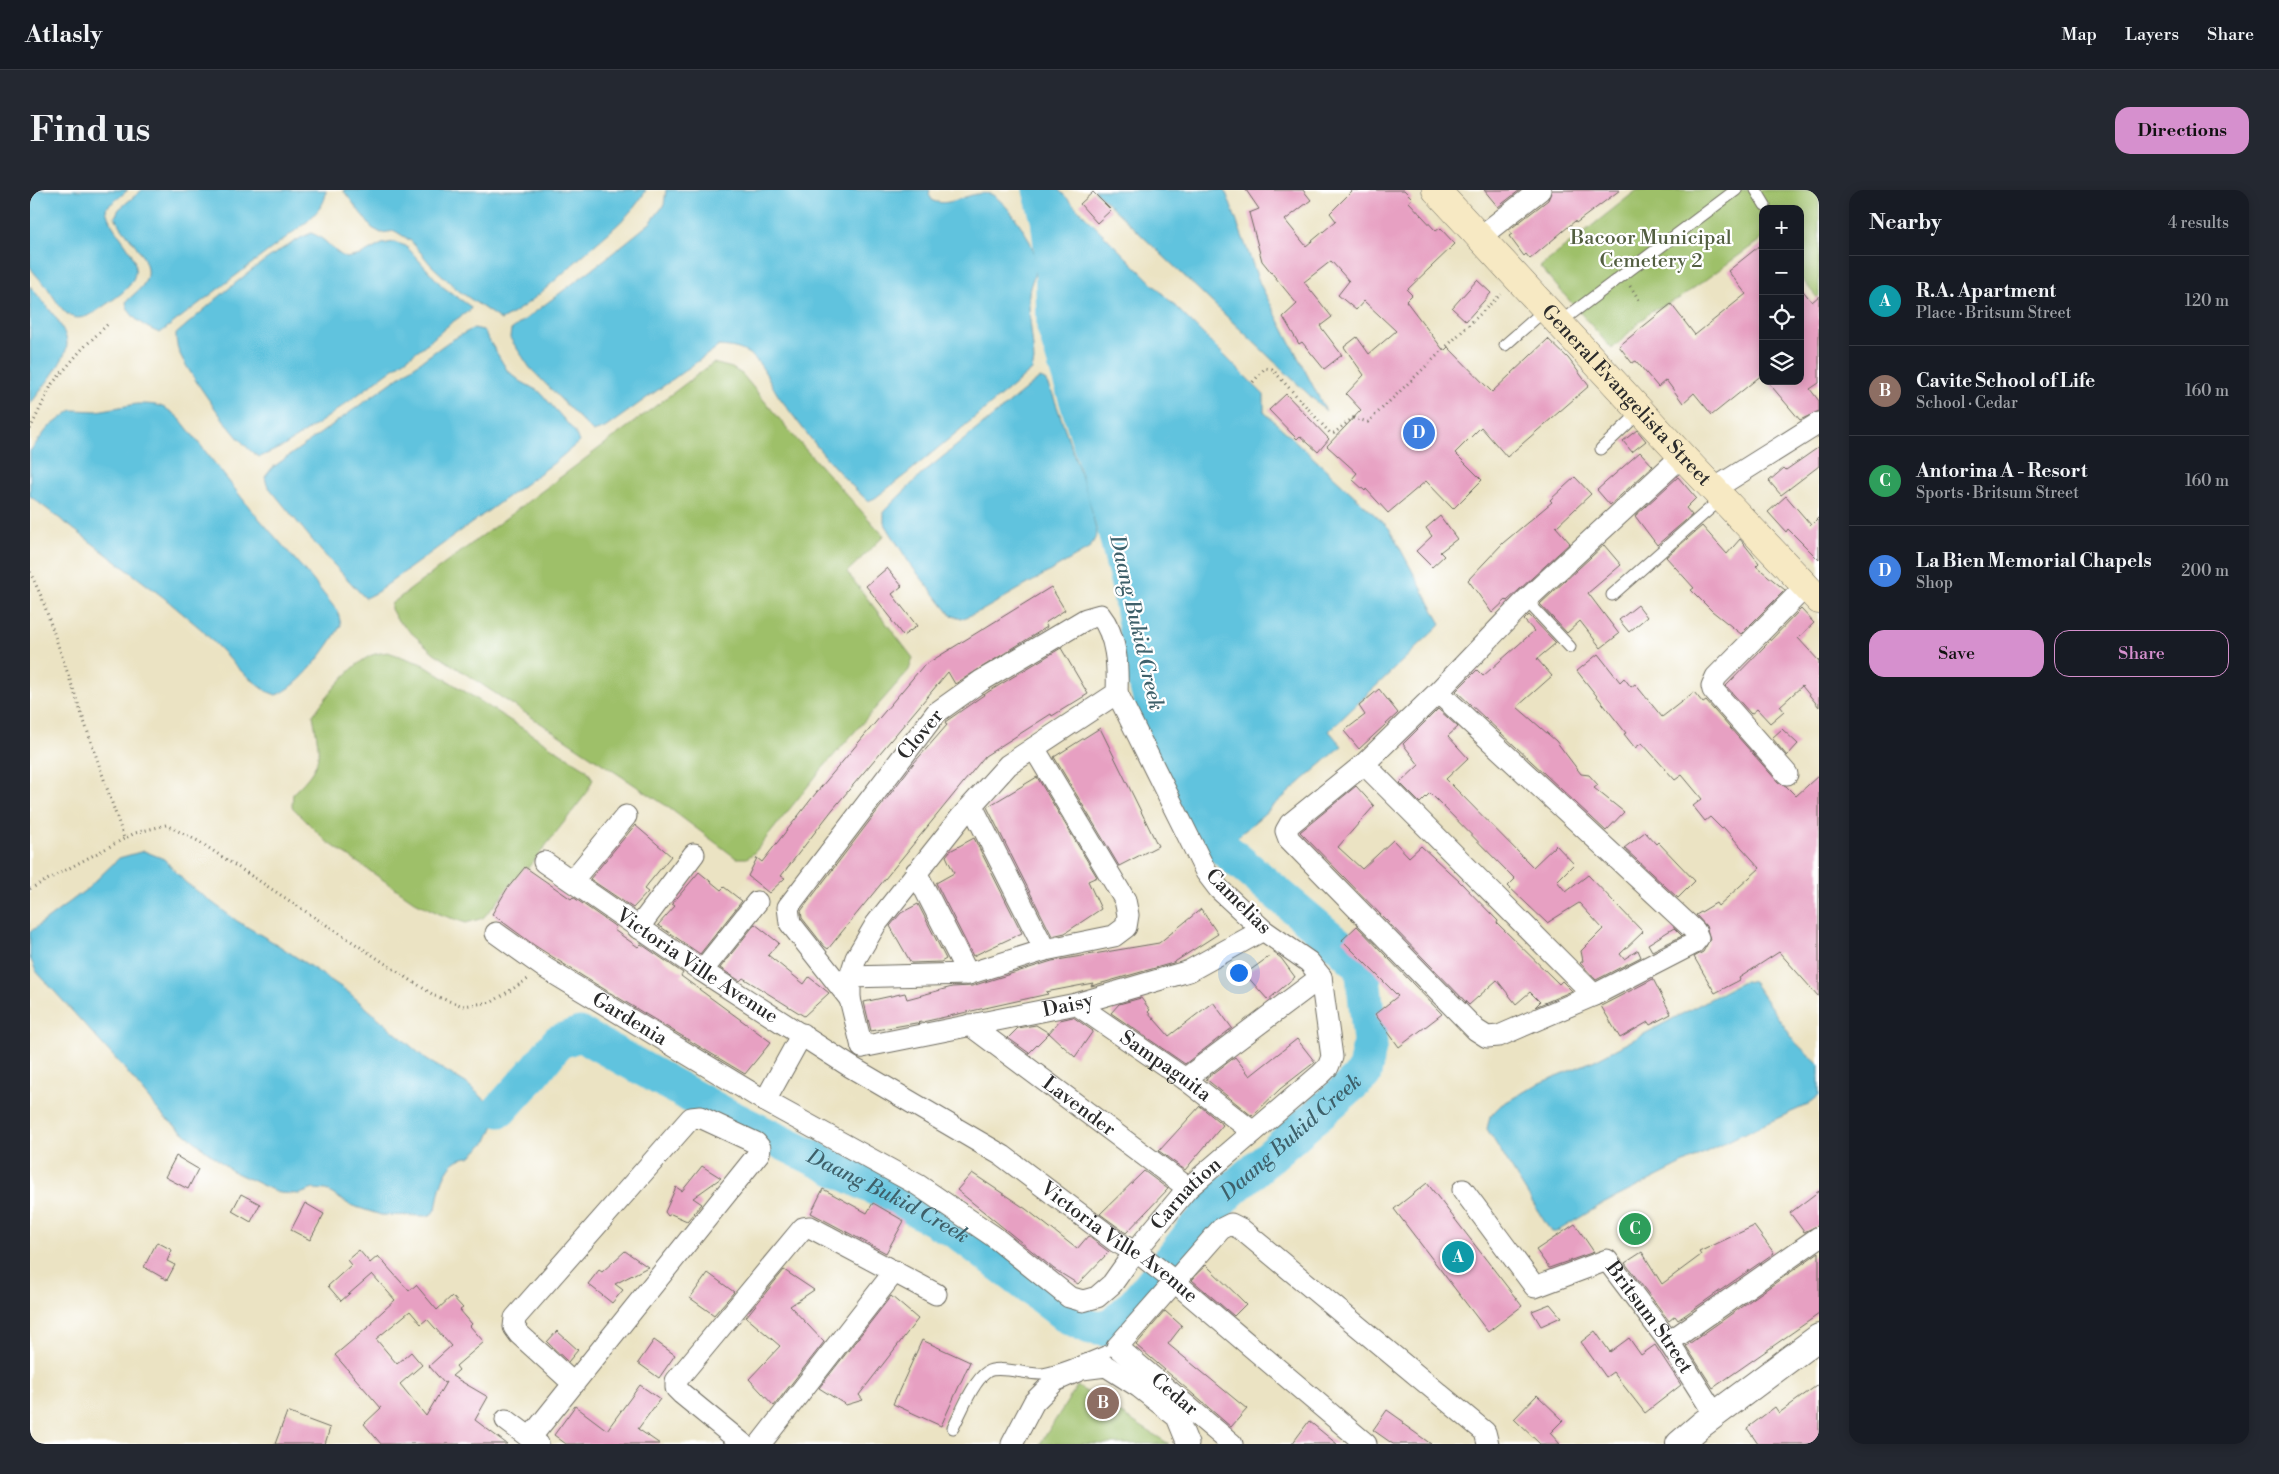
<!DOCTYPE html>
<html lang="en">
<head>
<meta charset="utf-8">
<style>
	body { margin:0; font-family:"Libre Bodoni",serif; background:#242831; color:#f1f3f6 }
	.controls { position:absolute; right:15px; top:15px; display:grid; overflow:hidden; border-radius:10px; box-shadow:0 2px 12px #0003 }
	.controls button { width:45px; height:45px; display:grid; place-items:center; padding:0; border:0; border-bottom:1px solid #363941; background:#171b24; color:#f1f3f6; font:25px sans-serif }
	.you { position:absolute; left:1208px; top:782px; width:18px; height:18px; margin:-12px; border:4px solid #fff; border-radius:50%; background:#1a73e8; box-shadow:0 0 0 8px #1a73e833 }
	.badge { display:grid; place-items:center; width:32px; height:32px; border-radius:50%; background:#d690ce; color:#fff; font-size:16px; font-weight:700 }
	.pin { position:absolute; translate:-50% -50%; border:2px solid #fff; box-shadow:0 1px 5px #0006 }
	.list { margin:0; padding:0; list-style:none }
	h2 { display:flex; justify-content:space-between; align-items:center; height:65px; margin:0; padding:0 20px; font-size:21px }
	h2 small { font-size:16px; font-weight:400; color:#9ea1a6 }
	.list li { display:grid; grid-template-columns:32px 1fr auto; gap:15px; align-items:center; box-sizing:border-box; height:90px; padding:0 20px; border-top:1px solid #363941 }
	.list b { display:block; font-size:19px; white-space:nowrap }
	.list p { margin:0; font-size:16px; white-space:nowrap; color:#9ea1a6 }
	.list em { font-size:16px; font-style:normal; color:#9ea1a6 }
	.actions { display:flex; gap:10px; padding:15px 20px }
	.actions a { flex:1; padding:11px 0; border:1px solid #d690ce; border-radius:15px; text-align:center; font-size:18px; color:#d690ce }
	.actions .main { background:#d690ce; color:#111 }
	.icon { flex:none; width:28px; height:28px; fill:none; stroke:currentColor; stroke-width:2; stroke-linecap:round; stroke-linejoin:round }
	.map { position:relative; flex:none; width:1789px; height:1254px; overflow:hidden; border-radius:15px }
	header { display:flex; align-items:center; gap:30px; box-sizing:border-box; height:70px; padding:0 25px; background:#171b24; border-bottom:1px solid #363941 }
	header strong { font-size:24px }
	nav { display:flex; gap:28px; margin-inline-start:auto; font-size:18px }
	.intro { display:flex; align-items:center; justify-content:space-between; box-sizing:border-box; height:120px; padding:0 30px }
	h1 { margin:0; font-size:35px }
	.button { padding:12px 22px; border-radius:15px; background:#d690ce; color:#111; font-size:18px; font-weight:700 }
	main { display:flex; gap:30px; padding:0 30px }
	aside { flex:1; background:#171b24; border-radius:15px; box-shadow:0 2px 12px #0003 }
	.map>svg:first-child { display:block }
	.green { fill:#9ec069; stroke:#64764a }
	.water { fill:#60c3de; stroke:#467784 }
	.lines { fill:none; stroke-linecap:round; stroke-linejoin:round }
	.river { stroke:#60c3de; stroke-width:35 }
	.building { fill:#e7a0c2; fill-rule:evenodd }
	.service-casing { stroke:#6e6b60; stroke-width:13 }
	.minor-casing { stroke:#6e6b60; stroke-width:23 }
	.tertiary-casing { stroke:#6e6b60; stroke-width:28 }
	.secondary-casing { stroke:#6e6b60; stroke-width:29 }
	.path { stroke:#6e6b60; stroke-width:3; stroke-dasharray:1 4; stroke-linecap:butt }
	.service { stroke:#fff; stroke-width:11 }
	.minor { stroke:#fff; stroke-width:21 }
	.tertiary { stroke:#fff; stroke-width:26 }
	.secondary { stroke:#f7e9c3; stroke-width:28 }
	.labels { text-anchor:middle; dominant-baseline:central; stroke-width:4.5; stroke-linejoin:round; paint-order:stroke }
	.park-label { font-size:20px; fill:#535f41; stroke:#fff }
	.street-label { font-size:20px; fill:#2b2b2b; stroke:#fff }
	.water-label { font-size:21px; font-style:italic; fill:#3e606a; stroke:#fff }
</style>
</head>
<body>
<header>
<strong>Atlasly</strong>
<nav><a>Map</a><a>Layers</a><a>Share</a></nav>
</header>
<div class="intro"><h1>Find us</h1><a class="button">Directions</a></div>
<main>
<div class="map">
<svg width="1789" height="1254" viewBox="0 0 1789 1254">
	<rect width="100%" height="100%" fill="#fff"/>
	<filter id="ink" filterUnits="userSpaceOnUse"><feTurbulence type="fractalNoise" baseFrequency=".02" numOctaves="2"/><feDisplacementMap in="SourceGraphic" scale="10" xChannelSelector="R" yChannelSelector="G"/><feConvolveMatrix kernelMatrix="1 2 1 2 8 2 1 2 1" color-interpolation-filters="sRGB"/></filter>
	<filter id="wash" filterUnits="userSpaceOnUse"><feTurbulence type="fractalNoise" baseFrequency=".0096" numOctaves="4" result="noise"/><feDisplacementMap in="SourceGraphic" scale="20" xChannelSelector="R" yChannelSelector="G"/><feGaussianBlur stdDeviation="1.12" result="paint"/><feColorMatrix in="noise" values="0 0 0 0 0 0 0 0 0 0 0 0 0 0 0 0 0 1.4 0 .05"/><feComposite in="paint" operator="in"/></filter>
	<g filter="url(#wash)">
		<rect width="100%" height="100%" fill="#ebe3c3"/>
		<path class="green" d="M1607,0H1789V110L1770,87V19H1733V48L1650,108L1621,121L1582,159L1510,77Z
			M683,173L702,178L712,184L767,250L854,346L817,382L883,468L879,480L791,580L725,662L717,668H706L635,615L404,463L367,430L361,419V414Z
			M358,462L392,474L556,579L563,589L556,604L503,672L453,728L436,733L412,725L387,713L296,651L262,617L263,603C295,573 290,566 283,525C297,506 320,475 342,465C347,463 353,463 358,462Z
			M1047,1196L1139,1254H1010Z"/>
		<path class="water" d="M0,0H98L76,18C78,42 113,62 104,87C100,100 82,110 71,118C41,140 34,122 17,97C12,91 3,83 0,76C0,68 0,13 0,0Z
			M112,0H296C296,14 287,21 278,31L130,143C116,138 98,127 96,112C101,106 109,101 113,95C129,72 95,47 85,27L89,19Z
			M313,0H616C602,26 574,46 552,66C527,88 501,115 471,130L429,101L401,75L381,51L365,41L351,43L342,38Z
			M636,0H797L808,2V0H900L899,5L903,11C922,18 938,0 961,4C978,13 1006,53 1006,73C1007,83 1000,93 999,103C998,125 1003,149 1004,171L1002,180L879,282L845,308L838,311C805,282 776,243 750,208C741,196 734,175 722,166C711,158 702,157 689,156L575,238L563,242L500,178L480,148L481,140L574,70L620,33L634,15Z
			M999,0H1029L1234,205V222L1359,338L1411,434L1299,541L1312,556L1196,657L1118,488L1104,364Z
			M1064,0H1195L1230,94L1296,221Z
			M281,43C296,48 302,61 316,68L331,65L352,54L364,52L376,56L413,97L441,117L440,120L421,133L399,152L295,229L254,256L230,267C213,262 160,185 151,166C147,158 146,152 146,144C186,110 233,65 281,43Z
			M0,96C11,110 36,135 37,153C38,169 9,201 0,215Z
			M444,138L453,140L477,180L490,191L510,202L545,242L549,252L524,273L347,402L335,408L292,362L237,295L235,287L242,278L418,152Z
			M1010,188L1015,190L1023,205L1059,308L1067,344L1060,358L953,420L931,429L921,425L880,374L863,347L854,332V321L894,282Z
			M107,214C128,214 134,215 150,229L219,317L282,389L308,422L311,435C298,457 271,497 246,505L236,501L212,482L171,439L133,407L0,306V261L18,238L42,220L67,221Z
			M114,661L134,669L155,692L207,731L248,755L317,801L397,870L436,893L461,915L467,928L457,951L440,967C415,967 409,999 406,1020L399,1026L351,1025L320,1015L296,1000L283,999L270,1004L249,1003L202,981L133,926L93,877L6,781L0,768V742L57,699L89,668Z
			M1714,791L1723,792L1766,853L1789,875V906L1777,915L1706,947L1569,1016L1526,1042H1521L1457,939L1460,926L1471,915L1506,895L1565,870Z"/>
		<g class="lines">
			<path class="river" id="s1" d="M470,920L505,881L528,852L550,844L694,924L867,1009L930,1044L1037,1126L1060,1137L1074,1139L1084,1134L1106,1113L1164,1040L1199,1002L1334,884L1340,853L1333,785L1331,776L1310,756L1192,657L1185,647L1124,521L1114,488L1099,398L1078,312L1024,137L1022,66L1018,29L1010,0"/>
		</g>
		<g id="blocks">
			<path class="building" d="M1216,0H1273L1281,10L1255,30L1276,56L1306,31L1300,23L1323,0H1374L1382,8L1379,12L1406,41L1410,38L1425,54L1377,100L1382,105L1376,111L1414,161L1418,157L1462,202L1518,149L1538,168L1559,196L1477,267L1451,237L1425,263L1452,290L1423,319L1396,291L1358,323L1336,299L1335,301L1322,289L1327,283L1297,256L1331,220L1316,204L1334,185L1314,157L1327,147L1339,164L1366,141L1334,111L1326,120L1308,105L1319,91L1301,71L1274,92L1302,127L1290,136L1312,165L1294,179L1272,152L1269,154L1253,127L1267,114L1232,71L1219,23L1229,19Z
				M1454,0H1490L1468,17Z
				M1522,0H1590L1546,33L1545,31L1500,69L1496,64L1494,66L1479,46L1482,44L1479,40L1518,10Z
				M1063,2L1081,20L1067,33L1050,14Z
				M1733,53V184L1682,225L1664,203L1653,213L1636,190L1628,197L1606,171L1602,173L1589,156L1641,114L1665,145L1716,104L1698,81Z
				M1447,90L1461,103L1436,131L1422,118Z
				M1770,97L1782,112L1789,106V193L1780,199L1789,211V221L1770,230L1737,191H1770Z
				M1256,204L1299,249L1288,262L1270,246L1267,249L1239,220Z
				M1607,240L1616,251L1602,262L1593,251Z
				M1789,257V276L1751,305L1739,291L1754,278L1756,280Z
				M1610,262L1623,276L1580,315L1567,300Z
				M1545,287L1561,304L1526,337L1540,353L1477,411L1476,410L1462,423L1438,390L1473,353L1522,312L1520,310Z
				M1648,287L1666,308L1656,318L1662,325L1627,355L1605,326Z
				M1756,306L1781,335L1789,327V370L1758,339L1756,342L1738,322Z
				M1410,326L1427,349L1410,362L1414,366L1402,377L1386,361L1402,346L1396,338Z
				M1672,336L1697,364L1710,349L1729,373L1726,376L1755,400L1711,444L1682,421L1661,400L1664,398L1636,367Z
				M1574,355L1591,375L1558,403L1589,444L1571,458L1550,431L1537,443L1510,414Z
				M857,378L872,396L862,404L887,436L873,446L861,430L862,429L836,396Z
				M1021,397L1035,420L1015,433L1017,437L925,494L918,482L803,619L751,686L755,688L739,703L718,686L727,668L732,672L786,603L893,476Z
				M1608,415L1617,427L1599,442L1589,430Z
				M1771,419L1784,433L1768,448L1789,471V517L1772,496L1750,516L1754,521L1740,533L1727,519L1721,524L1696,496Z
				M1499,425L1526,453L1507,469L1522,486L1487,517L1526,551L1551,584L1559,585L1568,595L1564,598L1594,622L1576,641L1426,501L1447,480L1453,486L1504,441L1494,430Z
				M1031,458L1058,504L1022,526L1021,524L955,566L798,759L794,756L772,728L771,721L883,574L917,535L915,532L958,502Z
				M1568,464L1590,492L1594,488L1601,497L1605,494L1632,527L1664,502L1673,513L1676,511L1748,592L1756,596L1766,606L1789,585V807L1749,762L1709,788L1710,790L1685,803L1664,767L1673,762L1680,749L1676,736L1666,725L1686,713L1688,716L1730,678L1694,638L1692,639L1680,627L1675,631L1663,616L1672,609L1652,585L1645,590L1612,553L1605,558L1594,544L1596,543L1547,481Z
				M1349,499L1368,523L1329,559L1314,541L1335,525L1329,516Z
				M1408,519L1428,537L1418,546L1438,568L1416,589L1503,677L1526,655L1544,674L1527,691L1536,702L1558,685L1613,742L1590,764L1594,769L1608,760L1611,767L1566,790L1550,773L1553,771L1551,761L1573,739L1549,713L1517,733L1478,696L1485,689L1400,603L1390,613L1370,593L1389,575L1373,554Z
				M1070,538L1128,656L1089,676L1024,567Z
				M1752,539L1768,554L1757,566L1742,548Z
				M1007,587L1067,687L1058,691L1071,719L1035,743L1022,746L957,617Z
				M1326,596L1344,616L1308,657L1332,679L1363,650L1379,667L1391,656L1430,692L1468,731L1467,733L1529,794L1532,791L1542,801L1505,817L1510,812L1500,802L1486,814L1467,790L1439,815L1270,642Z
				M605,635L641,666L614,699L618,702L603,718L560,689Z
				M1615,642L1626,654L1628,652L1665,691L1648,708L1594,658Z
				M944,648L992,743L943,766L906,693L924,683L916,666L920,661Z
				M495,677L541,709L543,707L586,737L584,740L608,757L611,754L653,783L651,786L741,852L715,884L554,787L504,755L462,724L477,699Z
				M669,682L691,700L694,697L712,711L670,764L628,735L645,716L642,714Z
				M888,714L916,769L911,772L881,773L860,736L871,723Z
				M1171,719L1188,744L1143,773L1065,795L1061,796L1063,793L1016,802L1018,804L897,831L841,841L834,812L875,803L877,809L922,797L942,796L1022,771L1129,753Z
				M725,734L749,753L738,765L774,794L779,787L799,803L774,826L713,788L710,791L690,778Z
				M1327,736L1412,824L1369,857L1345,824L1368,806L1312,750Z
				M1644,738L1652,746L1622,761L1618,754Z
				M1244,763L1251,768L1265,787L1238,810L1215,784Z
				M1623,789L1641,824L1620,835L1618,832L1590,848L1571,816Z
				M1111,808L1120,820L1118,822L1139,846L1183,812L1202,838L1155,874L1081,823L1089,814Z
				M1043,827L1063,841L1045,867L1019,843L1030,830Z
				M1006,835L1019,843L999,863L978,848L988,838Z
				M1267,849L1285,872L1250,899L1222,926L1176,889L1205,867L1220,886Z
				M1170,916L1193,935L1155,980L1129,961Z
				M146,966L168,979L158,999L135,987Z
				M672,976L691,988L663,1008L672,1014L657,1031L641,1024L638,1026L635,1022L646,997L652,1001Z
				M1114,981L1138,999L1096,1043L1070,1024Z
				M942,983L996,1019L1047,1059L1058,1046L1079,1062L1048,1094L1024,1079L927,1000Z
				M1397,993L1492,1116L1458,1142L1364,1019Z
				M793,999L837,1023L843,1013L874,1031L856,1063L781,1023Z
				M1789,1001V1035L1774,1042L1760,1023Z
				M211,1004L230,1014L221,1032L202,1021Z
				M275,1013L294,1024L280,1050L261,1040Z
				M1545,1034L1564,1062L1519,1078L1506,1060Z
				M1724,1036L1744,1063L1648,1130L1645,1126L1639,1131L1595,1073L1612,1062L1632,1094L1671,1065L1669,1062Z
				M127,1052L142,1060L137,1071L145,1075L137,1090L114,1077Z
				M329,1060L340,1073L348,1066L379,1101L386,1095L407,1120L422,1106L433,1118L430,1120L442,1134L440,1136L454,1152L426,1176L429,1180L422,1186L458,1207L445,1230L477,1254H351L334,1234L351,1218L305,1165L343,1133L342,1131L365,1110L342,1084L311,1111L298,1096L321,1075L317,1070ZM380,1121L391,1134L397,1129L421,1156L399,1176L414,1193L416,1192L396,1226L370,1194L392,1175L381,1162L367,1174L346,1149Z
				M595,1061L618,1077L585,1094L593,1100L582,1113L558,1094L569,1080L572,1082Z
				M1789,1062V1124L1683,1198L1656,1156Z
				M1176,1075L1216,1114L1204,1126L1162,1090Z
				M754,1080L784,1100L760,1116L794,1152L744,1216L719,1189L750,1156L716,1127Z
				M678,1083L704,1102L684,1125L660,1108Z
				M861,1106L888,1129L829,1205L833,1210L816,1215L789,1198Z
				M1520,1114L1531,1127L1511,1136L1502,1121Z
				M1135,1121L1152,1136L1138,1154L1217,1219L1201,1237L1106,1155Z
				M527,1141L548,1160L538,1172L517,1152Z
				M1565,1141L1580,1162L1599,1148L1611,1165L1625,1155L1651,1195L1615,1223L1583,1182L1576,1187L1551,1152Z
				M624,1150L645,1165L629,1188L608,1173Z
				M892,1150L940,1172L911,1236L863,1214Z
				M1789,1194V1254H1728L1717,1238L1745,1217L1749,1223Z
				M610,1195L630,1209L608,1239L630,1254H536L524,1245L545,1216L577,1240Z
				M1507,1205L1533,1230L1520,1243L1530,1254H1510L1484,1229Z
				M1357,1220L1374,1232L1373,1234L1401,1254H1363L1343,1240Z
				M257,1222L300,1238L295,1254H245Z
				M1279,1231L1296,1245L1307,1254H1262Z"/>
		</g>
	</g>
	<g filter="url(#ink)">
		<use href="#blocks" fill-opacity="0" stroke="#6e6b60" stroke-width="1"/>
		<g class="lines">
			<defs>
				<path id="service" d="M1726,0L1735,15
					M1529,133L1706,0
					M1475,155L1516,119
					M1571,259L1611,221
					M1582,405L1692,308
					M1496,410L1540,457
					M923,1238C931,1223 943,1191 957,1182C967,1175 995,1184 1010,1184C1026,1184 1069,1164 1087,1157"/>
				<g id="minor">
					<path d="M1450,47L1510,0"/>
					<path d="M1684,299L1789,233"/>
					<path d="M1070,425C1087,446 1088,477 1087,503L978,575L931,627L846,734L826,768L820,787V809L760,733L758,717L906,523L951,491L1056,429Z"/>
					<path d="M1408,502L1665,741L1668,748L1663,754L1564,805L1469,846L1457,847L1446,840L1259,649L1256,641L1260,634L1334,574L1408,502L1496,410L1652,266"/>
					<path d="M1334,574L1564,805"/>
					<path d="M1757,584L1683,500L1682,496L1686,487L1776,396"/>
					<path d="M942,616L1015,760"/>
					<path id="s2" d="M514,672L672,781L821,877L973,966L1087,1052L1112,1066L1139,1087L1336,1254"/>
					<path d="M886,682L938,784"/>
					<path d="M542,691L596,626"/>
					<path d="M608,738L664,664"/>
					<path id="s3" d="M466,743L515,778L735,911L888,995L963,1046L1039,1107L1053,1111L1067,1107L1082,1094L1104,1063L1158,998L1291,884L1298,877L1302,867L1291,787L1279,772L1233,740L1189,699L1176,682L1087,503"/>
					<path d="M672,781L727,712"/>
					<path d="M820,787L938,784L1015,760L1084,746L1096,737L1098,725L1095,710L1004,558"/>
					<path d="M820,809L832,857"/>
					<path id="s4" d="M1046,814L1155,889L1223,942"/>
					<path id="s5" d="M940,835L1158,998"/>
					<path id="s6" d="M832,857L1046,814L1159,781L1233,740"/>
					<path d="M1155,889L1291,787"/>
					<path d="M735,911L772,844"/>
					<path id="s7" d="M1433,1000L1505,1097L1577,1070L1639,1152L1685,1225"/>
					<path d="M1639,1152L1789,1047"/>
					<path d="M476,1230L508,1254"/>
					<path d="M500,1248L729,963L730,958L726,953L670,927L661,928L485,1128L484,1137L489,1144L544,1194"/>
					<path d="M713,1254L652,1204L646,1198V1191L773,1038L780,1037L906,1104"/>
					<path d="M730,1254L865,1081"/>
					<path d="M982,1254L1004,1212L1025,1191L1052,1179L1076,1176L1109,1197L1147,1227L1158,1254"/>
					<path d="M1202,1254L1087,1157L1191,1039L1201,1034L1211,1039L1455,1242L1458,1254"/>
				</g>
				<path id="tertiary" d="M1649,1254L1671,1235L1789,1147"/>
				<g id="secondary">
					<path id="s8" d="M1406,0L1652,266L1789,410"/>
				</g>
			</defs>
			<use href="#service" class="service-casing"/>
			<use href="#minor" class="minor-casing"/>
			<use href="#tertiary" class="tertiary-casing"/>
			<use href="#secondary" class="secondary-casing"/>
			<path class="path" d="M1600,96L1610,111
				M1223,192L1235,178L1242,179L1300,243H1304L1323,228L1338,232L1471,104
				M0,239L22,194L53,158L79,133
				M0,382L12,408L94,648
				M0,699L105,643L136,635L168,651L405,806L433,816L462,812L498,789"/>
			<use href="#service" class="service"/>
			<use href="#minor" class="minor"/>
			<use href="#tertiary" class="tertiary"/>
			<use href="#secondary" class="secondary"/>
		</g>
	</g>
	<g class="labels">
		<g class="park-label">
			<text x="1621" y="48">Bacoor Municipal<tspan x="1621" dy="23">Cemetery 2</tspan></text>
		</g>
		<g class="street-label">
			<text stroke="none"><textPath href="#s8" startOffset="280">General Evangelista Street</textPath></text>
			<text transform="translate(891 545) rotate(-50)">Clover</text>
			<text transform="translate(1208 712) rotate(45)">Camelias</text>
			<text stroke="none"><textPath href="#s2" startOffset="185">Victoria Ville Avenue</textPath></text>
			<text stroke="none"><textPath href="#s6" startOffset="210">Daisy</textPath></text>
			<text stroke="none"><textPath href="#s3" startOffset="159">Gardenia</textPath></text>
			<text stroke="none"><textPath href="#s4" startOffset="109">Sampaguita</textPath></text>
			<text stroke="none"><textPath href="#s5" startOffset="136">Lavender</textPath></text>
			<text stroke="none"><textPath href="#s3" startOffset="846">Carnation</textPath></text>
			<text stroke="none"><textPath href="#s2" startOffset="690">Victoria Ville Avenue</textPath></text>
			<text stroke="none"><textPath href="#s7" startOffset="269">Britsum Street</textPath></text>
			<text transform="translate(1144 1205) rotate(40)">Cedar</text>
		</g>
		<g class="water-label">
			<text transform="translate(1106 433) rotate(77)">Daang Bukid Creek</text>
			<text stroke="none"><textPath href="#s1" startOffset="986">Daang Bukid Creek</textPath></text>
			<text stroke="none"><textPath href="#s1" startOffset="461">Daang Bukid Creek</textPath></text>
		</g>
	</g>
</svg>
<div class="controls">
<button>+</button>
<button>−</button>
<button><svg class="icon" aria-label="locate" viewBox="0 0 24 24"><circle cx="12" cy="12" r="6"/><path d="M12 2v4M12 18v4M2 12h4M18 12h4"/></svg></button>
<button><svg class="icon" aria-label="layers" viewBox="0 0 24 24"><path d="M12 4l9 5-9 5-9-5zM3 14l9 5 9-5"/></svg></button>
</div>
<div class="you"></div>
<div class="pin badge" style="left:1428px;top:1067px;background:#0f9aa8">A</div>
<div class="pin badge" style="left:1073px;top:1213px;background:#8d6e63">B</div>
<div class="pin badge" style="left:1605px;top:1039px;background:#2e9e5b">C</div>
<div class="pin badge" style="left:1389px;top:243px;background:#3f7fe0">D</div>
</div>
<aside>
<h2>Nearby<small>4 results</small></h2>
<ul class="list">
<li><span class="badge" style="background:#0f9aa8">A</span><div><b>R.A. Apartment</b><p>Place · Britsum Street</p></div><em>120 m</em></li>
<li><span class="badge" style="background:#8d6e63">B</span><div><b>Cavite School of Life</b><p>School · Cedar</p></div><em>160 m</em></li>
<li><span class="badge" style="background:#2e9e5b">C</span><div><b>Antorina A - Resort</b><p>Sports · Britsum Street</p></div><em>160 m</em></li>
<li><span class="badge" style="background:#3f7fe0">D</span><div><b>La Bien Memorial Chapels</b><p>Shop</p></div><em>200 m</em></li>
</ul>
<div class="actions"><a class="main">Save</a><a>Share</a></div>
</aside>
</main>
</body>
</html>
